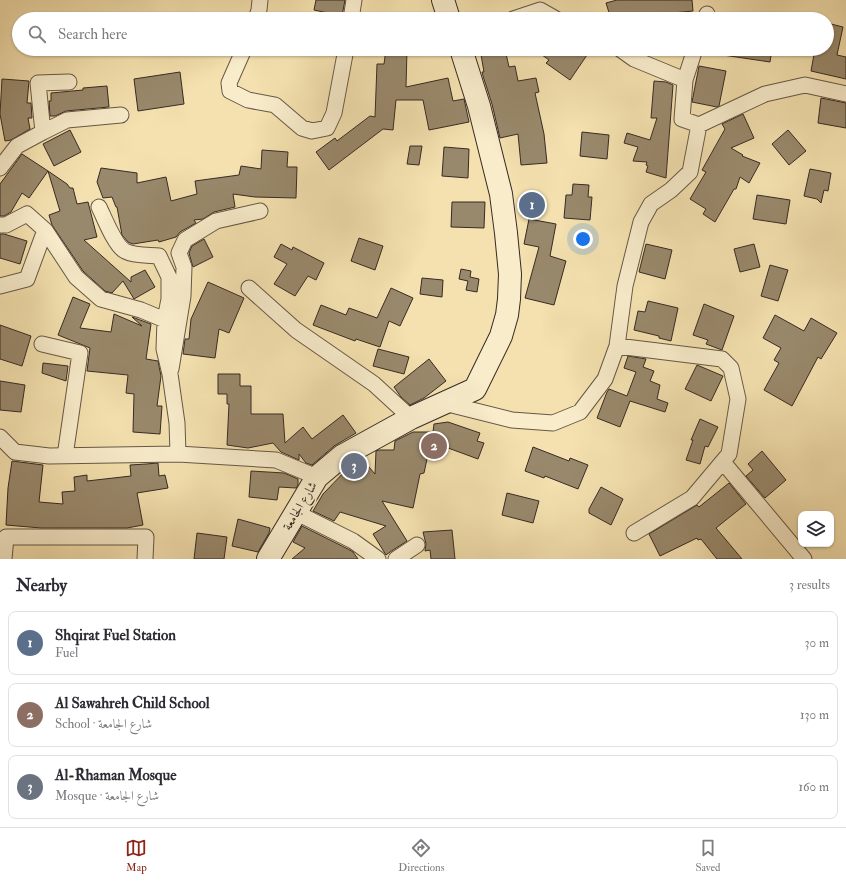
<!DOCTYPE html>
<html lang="en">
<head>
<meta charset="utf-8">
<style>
	body { margin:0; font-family:"IM FELL Double Pica",Amiri,serif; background:#f2f2f3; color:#2b2b33 }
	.controls { position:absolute; right:12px; bottom:12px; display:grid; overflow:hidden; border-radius:8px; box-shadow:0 1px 3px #0004 }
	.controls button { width:36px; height:36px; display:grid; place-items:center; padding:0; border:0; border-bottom:1px solid #e1e1e2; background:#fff; color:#2b2b33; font:20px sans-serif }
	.you { position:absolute; left:583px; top:239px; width:14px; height:14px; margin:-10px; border:3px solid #fff; border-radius:50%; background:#1a73e8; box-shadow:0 0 0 6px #1a73e833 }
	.badge { display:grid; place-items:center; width:26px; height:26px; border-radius:50%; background:#8f2418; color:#fff; font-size:13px; font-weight:700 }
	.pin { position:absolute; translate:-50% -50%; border:2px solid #fff; box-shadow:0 1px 4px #0006 }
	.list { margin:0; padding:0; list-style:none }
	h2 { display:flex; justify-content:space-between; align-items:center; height:52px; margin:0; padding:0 16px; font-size:17px }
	h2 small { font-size:13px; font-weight:400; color:#7c7c81 }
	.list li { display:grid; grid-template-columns:26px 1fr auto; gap:12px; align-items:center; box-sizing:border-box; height:64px; margin:0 8px 8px; padding:0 8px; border:1px solid #e1e1e2; border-radius:8px }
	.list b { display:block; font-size:15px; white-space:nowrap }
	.list p { margin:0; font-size:13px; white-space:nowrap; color:#7c7c81 }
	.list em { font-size:13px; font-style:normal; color:#7c7c81 }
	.icon { flex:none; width:22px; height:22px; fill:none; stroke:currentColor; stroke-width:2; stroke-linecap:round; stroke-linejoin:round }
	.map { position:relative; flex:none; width:846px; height:559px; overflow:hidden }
	.search { position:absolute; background:#fff; box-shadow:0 1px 3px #0004; left:12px; right:12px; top:12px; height:44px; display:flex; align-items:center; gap:10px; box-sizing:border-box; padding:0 14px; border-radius:22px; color:#7c7c81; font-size:15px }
	.sheet { height:268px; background:#fff }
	nav { display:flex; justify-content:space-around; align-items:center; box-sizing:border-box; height:56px; border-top:1px solid #e1e1e2; background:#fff; font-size:11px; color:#7c7c81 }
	nav a { display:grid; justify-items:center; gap:2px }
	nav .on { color:#8f2418 }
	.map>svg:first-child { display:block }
	.building { fill:#99896c; stroke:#372a24 }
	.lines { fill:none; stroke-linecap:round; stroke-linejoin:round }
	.minor-casing { stroke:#665847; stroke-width:17 }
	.secondary-casing { stroke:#372a24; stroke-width:24 }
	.minor { stroke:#f8eccb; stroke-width:15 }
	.secondary { stroke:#f8eccb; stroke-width:22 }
	.labels { text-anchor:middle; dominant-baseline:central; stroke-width:3.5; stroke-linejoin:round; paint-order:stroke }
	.street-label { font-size:13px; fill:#372a24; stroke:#f8eccb }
</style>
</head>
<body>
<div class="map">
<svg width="846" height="559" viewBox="0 0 846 559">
	<rect width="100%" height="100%" fill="#f4e1af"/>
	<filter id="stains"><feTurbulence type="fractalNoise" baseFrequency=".005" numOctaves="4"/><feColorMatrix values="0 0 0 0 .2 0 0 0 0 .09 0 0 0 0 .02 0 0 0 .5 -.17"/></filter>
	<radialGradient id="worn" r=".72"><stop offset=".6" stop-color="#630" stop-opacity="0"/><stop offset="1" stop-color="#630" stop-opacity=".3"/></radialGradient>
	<path class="building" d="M316,0H345L342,16L314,10Z
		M617,0H692L693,11L642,16L643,19H611L606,3Z
		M827,23L843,27L837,55L846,57V79L811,71L815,49H827Z
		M386,49H407L406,87L448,78L453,101L464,99L469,122L429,130L423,100H396L393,130L383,129L329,170L316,152L335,138L337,141L370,116L375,117L377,64H384Z
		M480,49H505L509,67L515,66L518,81L536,78L539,92L535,93L544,134L547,163L521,165L518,134L500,138L492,104L483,76L482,72H484Z
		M534,49H579L587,55L570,80L546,63L549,60Z
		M724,49H772L770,62L723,55Z
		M699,66L726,71L719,106L717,107L692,102Z
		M180,72L184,104L138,111L134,79Z
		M2,79L29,81L27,103H31L32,118H28L30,129L11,140L5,141L0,114Z
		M654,81L666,82L673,85L666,178L646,172L648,166L646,165L647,162L633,161L638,147L624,143L627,133L650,140L657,118H651Z
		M107,86L109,107L66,111L55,116H50L49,101H51V93L83,90V88Z
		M821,98L846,103V128L818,123Z
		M743,114L754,138L731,148L743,155L742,156L760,163L749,183L740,177L736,189H734L715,222L703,214L706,209L690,199L706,172L702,170L725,129L722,124Z
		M70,130L81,152L54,166L43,144Z
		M788,130L806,151L789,165L772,144Z
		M582,132L609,135L607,159L580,156Z
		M410,146H422L419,165L407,164Z
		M444,147L469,149L468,178L442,176Z
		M262,150L288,152L287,167H297L296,198L255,197L233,194L235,207L214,212L203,219L194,220L196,223L180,232L176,237L159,242L158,240L133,244L128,242L122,235L117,207H116L112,197L103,198L97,182L101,168L137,173V183L166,177L171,201L197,194L195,181L239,175L241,166L261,169Z
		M22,154L48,171L29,198L22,193L11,212L4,216H0V184Z
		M810,169L831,173L828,191L824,190L821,203L817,199L804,196Z
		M48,171L67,184L70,188H73L77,204L88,202L97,237L84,240L131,282V277L145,270L155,287L134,299L123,281L112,293L105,291L83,271L52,225L49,215L60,211Z
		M573,184L589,185L588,197H592L590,220L564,218L566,195H572Z
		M757,195L790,200L786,224L753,219Z
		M452,202H485L484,228L451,227Z
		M529,219L556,224L550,256L566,261L554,305L525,298L539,247L524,244Z
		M0,234H4L27,241L20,264L0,258Z
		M359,238L383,246L375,270L351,261Z
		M204,239L213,257L193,267L189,253L192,246Z
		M281,244L292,250L293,247L324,263L316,280L308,276L295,296L274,284L287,264L274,257Z
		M646,244L672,250L665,279L639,272Z
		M754,244L760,267L740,272L734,249Z
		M770,265L788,270L778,301L761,296Z
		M461,269L471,271L470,277L479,279L477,292L466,290L468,281L459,279Z
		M422,278L443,280L442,297L420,294Z
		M208,282L244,298L229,333L219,329L215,358L183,354L185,339H189L191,319Z
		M391,288L413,298L400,326L389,321L380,347L356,339L355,341L313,325L321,305L346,315L349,308L377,318Z
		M73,297L90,304L80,328L111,332L114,314L142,326L132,317L151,324L146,359L158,361L161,376L157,406H162L160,434L133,432L134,394L126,393L128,375L87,371L90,348L58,335Z
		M648,301L678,308L671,341L659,338V336L634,330L638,311L645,312Z
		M704,304L734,316L722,350L706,344L708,340L693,335Z
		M775,315L804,331L811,318L837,333L821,359L818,357L792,406L764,390L779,363L774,360L781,348L763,338Z
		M0,325L31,336L22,366L0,359Z
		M378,349L409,357L404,374L373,366Z
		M628,356L646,359L643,367L654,371L650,381L660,385L657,399L668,403L665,412L630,401L620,427L597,418L607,392L609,389L627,396L636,372L624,368Z
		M429,359L446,381L424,398L410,405L401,397L394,387Z
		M43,363L68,366L66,381L42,373Z
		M697,365L723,376L711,401L685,389Z
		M218,374H240V386H251V414H283L285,443L303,427L312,439L343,415L356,433L334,446L312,465L306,463L299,454V460L281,452L273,443L248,448L227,445L229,404H227V394H218Z
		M0,381L25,385L21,412L0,410Z
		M700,419L718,427L708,447L705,446L700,464L686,460L693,440H691Z
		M448,422L480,433L477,441L484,443L478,459L440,445L439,449H427V459L424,473L420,474L413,508L382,501L407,541L390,552L386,555L373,534L386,526L340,512L334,521L313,511L323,494L350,466L362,459L375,474L376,451L379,450H394L395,441L413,432H433L434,424Z
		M533,447L569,461L570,458L588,465L578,489L545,476L544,478L525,471Z
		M762,451L786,480L765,498L746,476L753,470L748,464Z
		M12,461L43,465L39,502L63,504L62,492L75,491L74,477L87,475V481L131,476L130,465L146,464L158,463L159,476L165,475L168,488L137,493L143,525L127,528H41L6,525L8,488Z
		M251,471L284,473L298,479V485L296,488L279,487L277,500L249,497Z
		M729,483L746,504L716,528L742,559H717L701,539L698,540L697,538L660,556L649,534L697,505L699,507Z
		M601,487L623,499L611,525L589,513V509Z
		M507,493L539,501L533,523L502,515Z
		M238,519L270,528L269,533L258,552L232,546Z
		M302,526L348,549L353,552L358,559H292L305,548L293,542Z
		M452,530L455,559H431L430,550L425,551L426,544L423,532Z
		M197,533L227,537L224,559H194Z"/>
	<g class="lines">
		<defs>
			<path id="minor" d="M256,19L259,10L260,0
				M351,19L354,0
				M513,19L540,10L556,19
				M705,19L707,14
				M244,49L229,83L230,91L248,100L275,105L302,128L312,131L327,128L334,113L346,49
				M620,49L634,59L685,80
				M695,49L685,80L682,119L699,125
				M43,132L38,83L69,82
				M0,168L17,146L43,132L67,120L121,115
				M99,207C104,217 115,246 125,251C134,256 149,255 159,256L169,277V299L165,320L164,349L170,374L177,423L178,454
				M0,225H6L27,214L45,230L76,277L101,299L141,310L165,320
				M0,286L27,279L45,230
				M249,288L296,330L374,384L411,418
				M42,344L80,353L65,456
				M617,346L722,359L731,368L738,399L729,454L692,498L634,533
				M171,369L183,296L184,267L179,253L185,240L216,221L260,211
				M444,403L512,420L553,423L580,412L605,379L617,346L625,286L641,222L651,204L671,190L690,172L699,125L765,94L805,85L846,94
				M0,437L15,452L49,456L178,454L276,460L317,477
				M723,462L804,559
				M295,512L353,541L378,559
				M4,559L6,537H146L145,559
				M396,559L417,545"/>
			<path id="secondary" d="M443,0L449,19
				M268,559L317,477L342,456L411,418L475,389L501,336L507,315L509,299L510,274L506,233L501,194L479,106L461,49"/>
		</defs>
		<use href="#minor" class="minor-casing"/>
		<use href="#secondary" class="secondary-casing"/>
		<use href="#minor" class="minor"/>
		<use href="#secondary" class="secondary"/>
	</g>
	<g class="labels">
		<g class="street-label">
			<text transform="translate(300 506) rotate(-59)">شارع الجامعة</text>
		</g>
	</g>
	<rect width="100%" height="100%" filter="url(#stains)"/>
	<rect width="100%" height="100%" fill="url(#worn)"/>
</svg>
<div class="controls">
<button><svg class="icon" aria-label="layers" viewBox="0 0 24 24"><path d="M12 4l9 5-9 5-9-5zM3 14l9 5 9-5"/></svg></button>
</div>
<div class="you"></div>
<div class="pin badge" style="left:532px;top:205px;background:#5c6f8a">1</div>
<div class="pin badge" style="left:434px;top:446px;background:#8d6e63">2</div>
<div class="pin badge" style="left:354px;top:466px;background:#6b7280">3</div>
<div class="search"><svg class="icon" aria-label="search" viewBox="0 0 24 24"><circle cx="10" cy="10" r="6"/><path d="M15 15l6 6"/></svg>Search here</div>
</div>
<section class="sheet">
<h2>Nearby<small>3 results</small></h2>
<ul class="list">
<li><span class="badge" style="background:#5c6f8a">1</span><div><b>Shqirat Fuel Station</b><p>Fuel</p></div><em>30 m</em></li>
<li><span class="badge" style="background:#8d6e63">2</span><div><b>Al Sawahreh Child School</b><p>School · شارع الجامعة</p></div><em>130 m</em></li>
<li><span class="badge" style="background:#6b7280">3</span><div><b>Al-Rhaman Mosque</b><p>Mosque · شارع الجامعة</p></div><em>160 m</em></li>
</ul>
</section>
<nav>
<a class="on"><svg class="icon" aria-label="map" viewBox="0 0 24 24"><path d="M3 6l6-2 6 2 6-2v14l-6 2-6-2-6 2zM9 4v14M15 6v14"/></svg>Map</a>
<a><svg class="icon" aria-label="directions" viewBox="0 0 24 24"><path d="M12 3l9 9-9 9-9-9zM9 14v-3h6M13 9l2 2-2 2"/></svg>Directions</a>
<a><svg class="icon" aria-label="saved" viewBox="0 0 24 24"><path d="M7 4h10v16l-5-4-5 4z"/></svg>Saved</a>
</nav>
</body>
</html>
